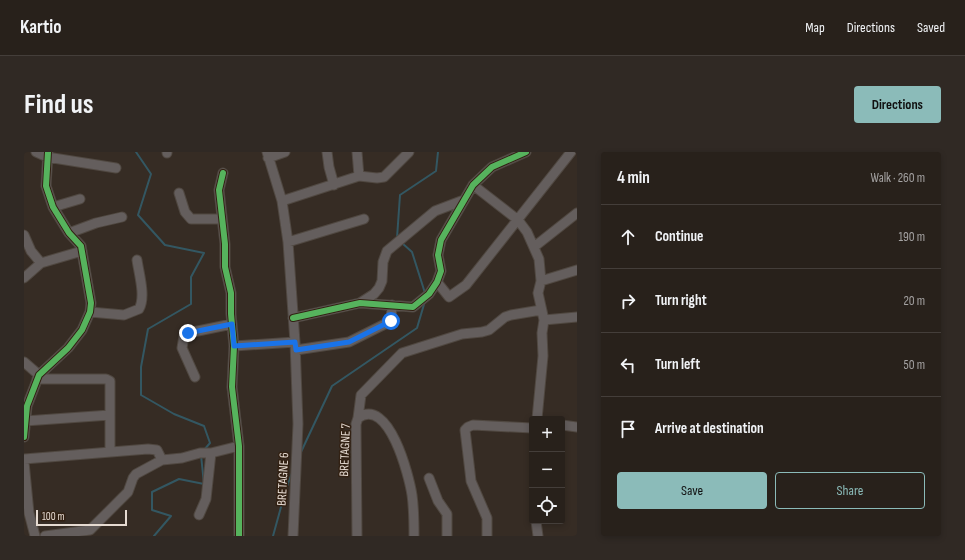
<!DOCTYPE html>
<html lang="en">
<head>
<meta charset="utf-8">
<style>
	body { margin:0; font-family:"Sofia Sans Condensed",sans-serif; background:#302924; color:#f1f3f6 }
	.controls { position:absolute; right:12px; bottom:12px; display:grid; overflow:hidden; border-radius:4px; box-shadow:0 2px 6px #0003 }
	.controls button { width:36px; height:36px; display:grid; place-items:center; padding:0; border:0; border-bottom:1px solid #443e3a; background:#28211b; color:#f1f3f6; font:20px sans-serif }
	.scale { position:absolute; left:12px; bottom:10px; width:91px; box-sizing:border-box; padding-left:4px; border:2px solid #e5dad1; border-top:0; font-size:11px; line-height:14px; white-space:nowrap; color:#e5dad1; -webkit-text-stroke:3px #322113; paint-order:stroke }
	.stop { position:absolute; width:12px; height:12px; margin:-9px; border:3px solid #1a73e8; border-radius:50%; background:#fff }
	.stop.end { background:#1a73e8; border-color:#fff; box-shadow:0 1px 4px #0008 }
	.list { margin:0; padding:0; list-style:none }
	h2 { display:flex; justify-content:space-between; align-items:center; height:52px; margin:0; padding:0 16px; font-size:17px }
	h2 small { font-size:13px; font-weight:400; color:#a5a3a3 }
	.list li { display:grid; grid-template-columns:26px 1fr auto; gap:12px; align-items:center; box-sizing:border-box; height:64px; padding:0 16px; border-top:1px solid #443e3a }
	.list b { display:block; font-size:15px; white-space:nowrap }
	.list em { font-size:13px; font-style:normal; color:#a5a3a3 }
	.actions { display:flex; gap:8px; padding:12px 16px }
	.actions a { flex:1; padding:9px 0; border:1px solid #8bbbb9; border-radius:4px; text-align:center; font-size:14px; color:#8bbbb9 }
	.actions .main { background:#8bbbb9; color:#111 }
	.icon { flex:none; width:22px; height:22px; fill:none; stroke:currentColor; stroke-width:2; stroke-linecap:round; stroke-linejoin:round }
	.map { position:relative; flex:none; width:553px; height:384px; overflow:hidden; border-radius:4px }
	header { display:flex; align-items:center; gap:24px; box-sizing:border-box; height:56px; padding:0 20px; background:#28211b; border-bottom:1px solid #443e3a }
	header strong { font-size:19px }
	nav { display:flex; gap:22px; margin-inline-start:auto; font-size:14px }
	.intro { display:flex; align-items:center; justify-content:space-between; box-sizing:border-box; height:96px; padding:0 24px }
	h1 { margin:0; font-size:28px }
	.button { padding:10px 18px; border-radius:4px; background:#8bbbb9; color:#111; font-size:14px; font-weight:700 }
	main { display:flex; gap:24px; padding:0 24px }
	aside { flex:1; background:#28211b; border-radius:4px; box-shadow:0 2px 6px #0003 }
	.map>svg:first-child { display:block }
	.lines { fill:none; stroke-linecap:round; stroke-linejoin:round }
	.stream { stroke:#335762; stroke-width:2 }
	.minor-casing { stroke:#504841; stroke-width:11 }
	.minor { stroke:#645e5d; stroke-width:9 }
	.cycleway-casing { stroke:#322113; stroke-width:8 }
	.cycleway { stroke:#56b35d; stroke-width:6 }
	.route { stroke:#1a73e8; stroke-width:5 }
	.labels { text-anchor:middle; dominant-baseline:central; stroke-width:3; stroke-linejoin:round; paint-order:stroke }
	.street-label { font-size:13px; fill:#e5dad1; stroke:#322113 }
</style>
</head>
<body>
<header>
<strong>Kartio</strong>
<nav><a>Map</a><a>Directions</a><a>Saved</a></nav>
</header>
<div class="intro"><h1>Find us</h1><a class="button">Directions</a></div>
<main>
<div class="map">
<svg width="553" height="384" viewBox="0 0 553 384">
	<rect width="100%" height="100%" fill="#362c24"/>
	<g class="lines">
		<path class="stream" d="M112,0L127,22L114,63L141,93L180,101L167,125V152L124,177L117,215V243L150,262L180,274L186,291L180,298
			M373,86L376,43L412,19L414,0
			M378,91L388,100L401,141
			M277,300L308,234L393,176L401,149
			M130,384L147,364L128,358V340L155,327L180,332L177,303
			M249,384L262,337L268,321"/>
		<defs>
			<path id="minor" d="M12,0L23,5L92,16
				M143,0V1
				M243,0L258,49
				M303,0L305,15L310,33
				M244,6L261,0
				M199,21L195,38L201,92V115L207,141V162L210,194L208,235L215,294V384
				M335,24L353,26L360,25L385,0
				M449,33L494,68L503,80L515,107L517,129L514,141L520,168L518,181L519,204L513,267
				M155,41L161,60L167,67H197
				M29,55L56,47
				M45,81L72,71L98,65
				M0,83L7,99L17,111
				M264,90L340,67
				M510,95L553,61
				M0,126L17,111L58,99
				M517,129L553,118
				M413,130L425,145L442,133L547,0
				M336,151L350,142L355,136L358,129L359,110L363,99L411,59L440,48
				M66,160L100,163L115,157C122,145 115,122 113,108
				M269,166L336,151L389,155L405,142L413,130L417,119L414,103L417,88L449,33L468,15L502,0
				M520,168L553,165
				M210,194L271,190L264,90L258,49L335,24L333,0
				M272,198L325,190L367,169L368,153
				M0,210L15,223
				M171,225L158,196L160,184L164,181L208,172
				M13,227H82L86,229V300
				M334,266L337,243L378,201L438,182L458,180L465,178L481,165L487,163L517,158
				M1,269L86,263
				M538,273L553,275
				M0,285L3,254L15,223L44,196L58,178L66,160L67,151L57,94L45,81L29,55L22,34L24,0
				M0,307L124,297L133,298L138,308
				M0,310L5,361L11,384
				M405,326L414,349L423,362V384
				M175,363L182,347L187,301
				M512,369L514,384
				M21,384L66,378L104,340L109,326L112,322L138,308L158,306L176,301H187L215,294
				M269,384L274,272L271,190
				M333,384L332,272L334,266C365,244 385,324 388,343C390,357 390,371 390,384
				M463,384V366L447,329L446,320L441,278L444,275L449,273L508,276"/>
		</defs>
		<use href="#minor" class="minor-casing"/>
		<use href="#minor" class="minor"/>
		<defs>
			<path id="cycleway" d="M199,21L195,38L201,92V115L207,141V162L210,194L208,235L215,294V384
				M269,166L336,151L389,155L405,142L413,130L417,119L414,103L417,88L449,33L468,15L502,0
				M0,285L3,254L15,223L44,196L58,178L66,160L67,151L57,94L45,81L29,55L22,34L24,0"/>
		</defs>
		<use href="#cycleway" class="cycleway-casing"/>
		<use href="#cycleway" class="cycleway"/>
	</g>
	<g class="lines">
		<path class="route" d="M164,181L208,172L210,194L271,190L272,198L325,190L367,169"/>
	</g>
	<g class="labels">
		<g class="street-label">
			<text transform="translate(321 298) rotate(-88)">BRETAGNE 7</text>
			<text transform="translate(259 327) rotate(-87)">BRETAGNE 6</text>
		</g>
	</g>
</svg>
<div class="controls">
<button>+</button>
<button>−</button>
<button><svg class="icon" aria-label="locate" viewBox="0 0 24 24"><circle cx="12" cy="12" r="6"/><path d="M12 2v4M12 18v4M2 12h4M18 12h4"/></svg></button>
</div>
<div class="scale">100 m</div>
<div class="stop" style="left:367px;top:169px"></div>
<div class="stop end" style="left:164px;top:181px"></div>
</div>
<aside>
<h2>4 min<small>Walk · 260 m</small></h2>
<ul class="list">
<li><svg class="icon" aria-label="ahead" viewBox="0 0 24 24"><path d="M12 20V5M6 11l6-6 6 6"/></svg><div><b>Continue</b></div><em>190 m</em></li>
<li><svg class="icon" aria-label="right" viewBox="0 0 24 24"><path d="M7 20v-9h11M14 6l5 5-5 5"/></svg><div><b>Turn right</b></div><em>20 m</em></li>
<li><svg class="icon" aria-label="left" viewBox="0 0 24 24"><path d="M17 20v-9H6M10 6l-5 5 5 5"/></svg><div><b>Turn left</b></div><em>50 m</em></li>
<li><svg class="icon" aria-label="arrive" viewBox="0 0 24 24"><path d="M6 21V4h12l-3 4 3 4H6"/></svg><div><b>Arrive at destination</b></div></li>
</ul>
<div class="actions"><a class="main">Save</a><a>Share</a></div>
</aside>
</main>
</body>
</html>
